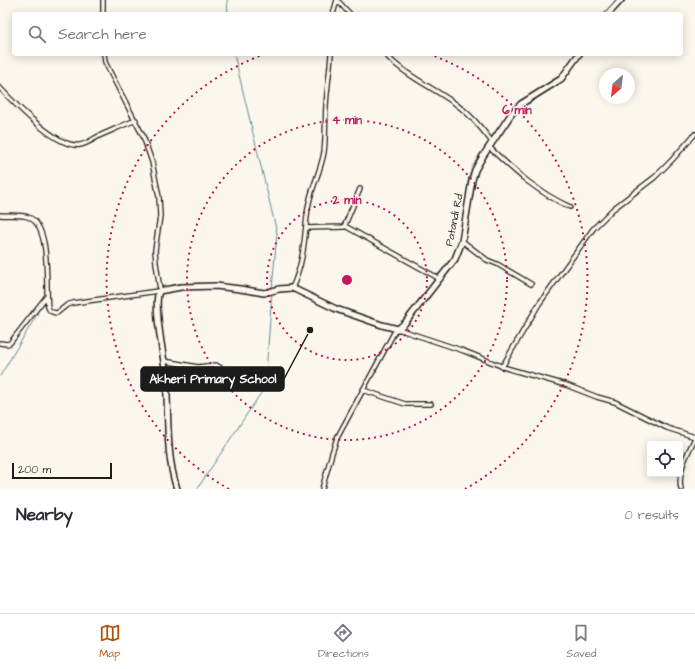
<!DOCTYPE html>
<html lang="en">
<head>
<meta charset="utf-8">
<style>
	body { margin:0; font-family:"Architects Daughter",sans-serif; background:#f2f2f3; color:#2b2b33 }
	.controls { position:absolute; right:12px; bottom:12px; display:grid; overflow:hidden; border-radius:4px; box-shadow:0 2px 10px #0003 }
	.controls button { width:36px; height:36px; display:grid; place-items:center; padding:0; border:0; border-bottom:1px solid #e1e1e2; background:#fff; color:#2b2b33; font:20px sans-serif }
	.compass { position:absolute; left:599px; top:68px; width:36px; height:36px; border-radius:50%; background:#fff; box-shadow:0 2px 10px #0003; rotate:208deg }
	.scale { position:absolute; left:12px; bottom:10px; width:100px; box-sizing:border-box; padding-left:4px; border:2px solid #1c1c1c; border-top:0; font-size:11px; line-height:14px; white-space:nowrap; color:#1c1c1c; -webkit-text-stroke:3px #fbf7ec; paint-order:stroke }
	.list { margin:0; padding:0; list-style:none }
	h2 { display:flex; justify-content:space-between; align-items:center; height:52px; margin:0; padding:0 16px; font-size:17px }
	h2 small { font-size:13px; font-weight:400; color:#7c7c81 }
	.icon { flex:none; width:22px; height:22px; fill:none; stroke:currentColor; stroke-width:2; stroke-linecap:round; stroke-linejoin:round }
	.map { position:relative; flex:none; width:695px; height:489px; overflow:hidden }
	.search { position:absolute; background:#fff; box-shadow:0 2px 10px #0003; left:12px; right:12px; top:12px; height:44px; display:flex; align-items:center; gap:10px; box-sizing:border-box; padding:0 14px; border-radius:4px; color:#7c7c81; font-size:15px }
	.sheet { height:124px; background:#fff }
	nav { display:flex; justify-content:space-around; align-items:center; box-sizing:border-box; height:56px; border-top:1px solid #e1e1e2; background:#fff; font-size:11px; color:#7c7c81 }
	nav a { display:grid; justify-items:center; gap:2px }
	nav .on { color:#b45309 }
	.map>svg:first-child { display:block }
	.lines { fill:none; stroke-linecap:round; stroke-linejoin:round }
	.stream { stroke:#5c8c93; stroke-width:1 }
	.street-casing { stroke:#1c1c1c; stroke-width:6 }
	.secondary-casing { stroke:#1c1c1c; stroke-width:8 }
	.street { stroke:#fbf7ec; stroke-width:3.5 }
	.secondary { stroke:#fbf7ec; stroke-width:5 }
	.ring { fill:none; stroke:#c2185b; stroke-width:2; stroke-dasharray:2 4 }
	.labels { text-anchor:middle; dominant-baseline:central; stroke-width:3; stroke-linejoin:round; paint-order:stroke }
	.street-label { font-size:11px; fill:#1c1c1c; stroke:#fbf7ec }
	.centre { fill:#c2185b; stroke:#fbf7ec; stroke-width:2 }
	.ring-label { font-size:12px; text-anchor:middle; font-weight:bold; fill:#c2185b; stroke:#fbf7ec; stroke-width:3; stroke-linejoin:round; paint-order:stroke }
	.leader { fill:none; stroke:#1c1c1c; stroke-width:1.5 }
	.callout-dot { fill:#1c1c1c; stroke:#fbf7ec; stroke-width:1.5 }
	.callout { fill:#1c1c1c; stroke:#1c1c1c; stroke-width:1.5 }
	.callout-label { font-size:12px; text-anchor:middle; font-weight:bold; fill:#fff }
</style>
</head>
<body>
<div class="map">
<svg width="695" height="489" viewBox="0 0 695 489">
	<rect width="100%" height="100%" fill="#fbf7ec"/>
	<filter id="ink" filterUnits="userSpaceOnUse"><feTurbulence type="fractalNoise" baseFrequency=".025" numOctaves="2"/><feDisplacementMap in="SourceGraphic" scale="8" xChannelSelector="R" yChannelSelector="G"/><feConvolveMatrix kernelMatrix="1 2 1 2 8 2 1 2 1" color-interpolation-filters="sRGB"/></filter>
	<g filter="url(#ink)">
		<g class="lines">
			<path class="stream" d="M227,0L228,14
				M234,54L277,233L272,289
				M0,376L38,313
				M197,489L265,387L272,292"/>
			<defs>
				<path id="street" d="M103,0V14
					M337,0L350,14
					M333,14L337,0
					M104,54L105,62L111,74L143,136L152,162L159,197L160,216L155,250L156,263L160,290
					M385,54C406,77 437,89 461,108C473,117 483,130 492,142
					M0,88C14,103 58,149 80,145C87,144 93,139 99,136C111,131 123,125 136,120
					M489,147C515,172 537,192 570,207
					M0,215C8,216 20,214 28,217C52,225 45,287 48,307C49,311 53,313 57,313L67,305L73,303L158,291
					M345,226L440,279
					M306,228L344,227L360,189
					M462,241L487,260L497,264L531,284
					M292,288C305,260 304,237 308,208C311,188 321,171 324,152C326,136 325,121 326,106C327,88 330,71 331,54
					M398,329L464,351L506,368L566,385L597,397L615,402L667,428L695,437
					M0,343L7,344L10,343L46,297
					M164,361L198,367L216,365L221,368L239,386H255
					M502,367L539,304L593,229L613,209L655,177L672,160L695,134
					M363,390L405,404H431
					M322,489L332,453L337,438L396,329
					M681,489C677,471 688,453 695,438"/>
				<path id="secondary" d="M608,14L621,0
					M177,489C165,453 169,414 166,376C164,357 153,306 159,291L181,287L216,286L240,289L264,293L279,289L292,288L336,309L382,325L398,329L405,323L455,259L462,241L472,180L475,170L483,156L512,113L521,104L561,79L579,54"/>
			</defs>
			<use href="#street" class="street-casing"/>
			<use href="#secondary" class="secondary-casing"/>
			<use href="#street" class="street"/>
			<use href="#secondary" class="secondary"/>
		</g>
	</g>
	<g class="ring">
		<circle cx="347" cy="280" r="80"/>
		<circle cx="347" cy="280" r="160"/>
		<path d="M229 489A240 240 0 0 1 265 54M429 54A240 240 0 0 1 465 489"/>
	</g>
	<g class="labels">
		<g class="street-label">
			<text transform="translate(454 220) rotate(-79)">Patandi Rd</text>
		</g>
	</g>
	<circle cx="347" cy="280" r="6" class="centre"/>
	<g class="ring-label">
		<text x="517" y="114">6 min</text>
		<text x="347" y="124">4 min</text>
		<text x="347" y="204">2 min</text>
	</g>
	<path class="leader" d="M310 330L284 379"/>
	<circle class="callout-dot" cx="310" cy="330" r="4"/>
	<rect class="callout" x="141" y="367" width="143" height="24" rx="4"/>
	<g class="callout-label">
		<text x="213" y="383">Akheri Primary School</text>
	</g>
</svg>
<div class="controls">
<button><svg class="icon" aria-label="locate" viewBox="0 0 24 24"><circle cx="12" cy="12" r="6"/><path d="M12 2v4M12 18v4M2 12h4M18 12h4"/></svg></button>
</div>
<svg class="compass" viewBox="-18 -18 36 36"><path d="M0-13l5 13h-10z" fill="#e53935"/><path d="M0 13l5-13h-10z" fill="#7c7c81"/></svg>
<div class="scale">200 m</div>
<div class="search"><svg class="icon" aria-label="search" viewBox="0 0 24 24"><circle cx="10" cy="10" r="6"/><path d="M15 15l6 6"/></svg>Search here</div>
</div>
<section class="sheet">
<h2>Nearby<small>0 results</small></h2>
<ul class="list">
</ul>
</section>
<nav>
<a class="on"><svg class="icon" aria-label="map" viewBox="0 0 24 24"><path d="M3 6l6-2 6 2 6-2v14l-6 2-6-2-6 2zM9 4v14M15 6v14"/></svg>Map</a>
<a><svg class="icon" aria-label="directions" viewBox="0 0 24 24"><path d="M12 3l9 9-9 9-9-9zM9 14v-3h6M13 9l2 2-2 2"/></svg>Directions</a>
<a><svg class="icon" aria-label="saved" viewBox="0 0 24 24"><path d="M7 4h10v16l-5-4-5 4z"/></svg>Saved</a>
</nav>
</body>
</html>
